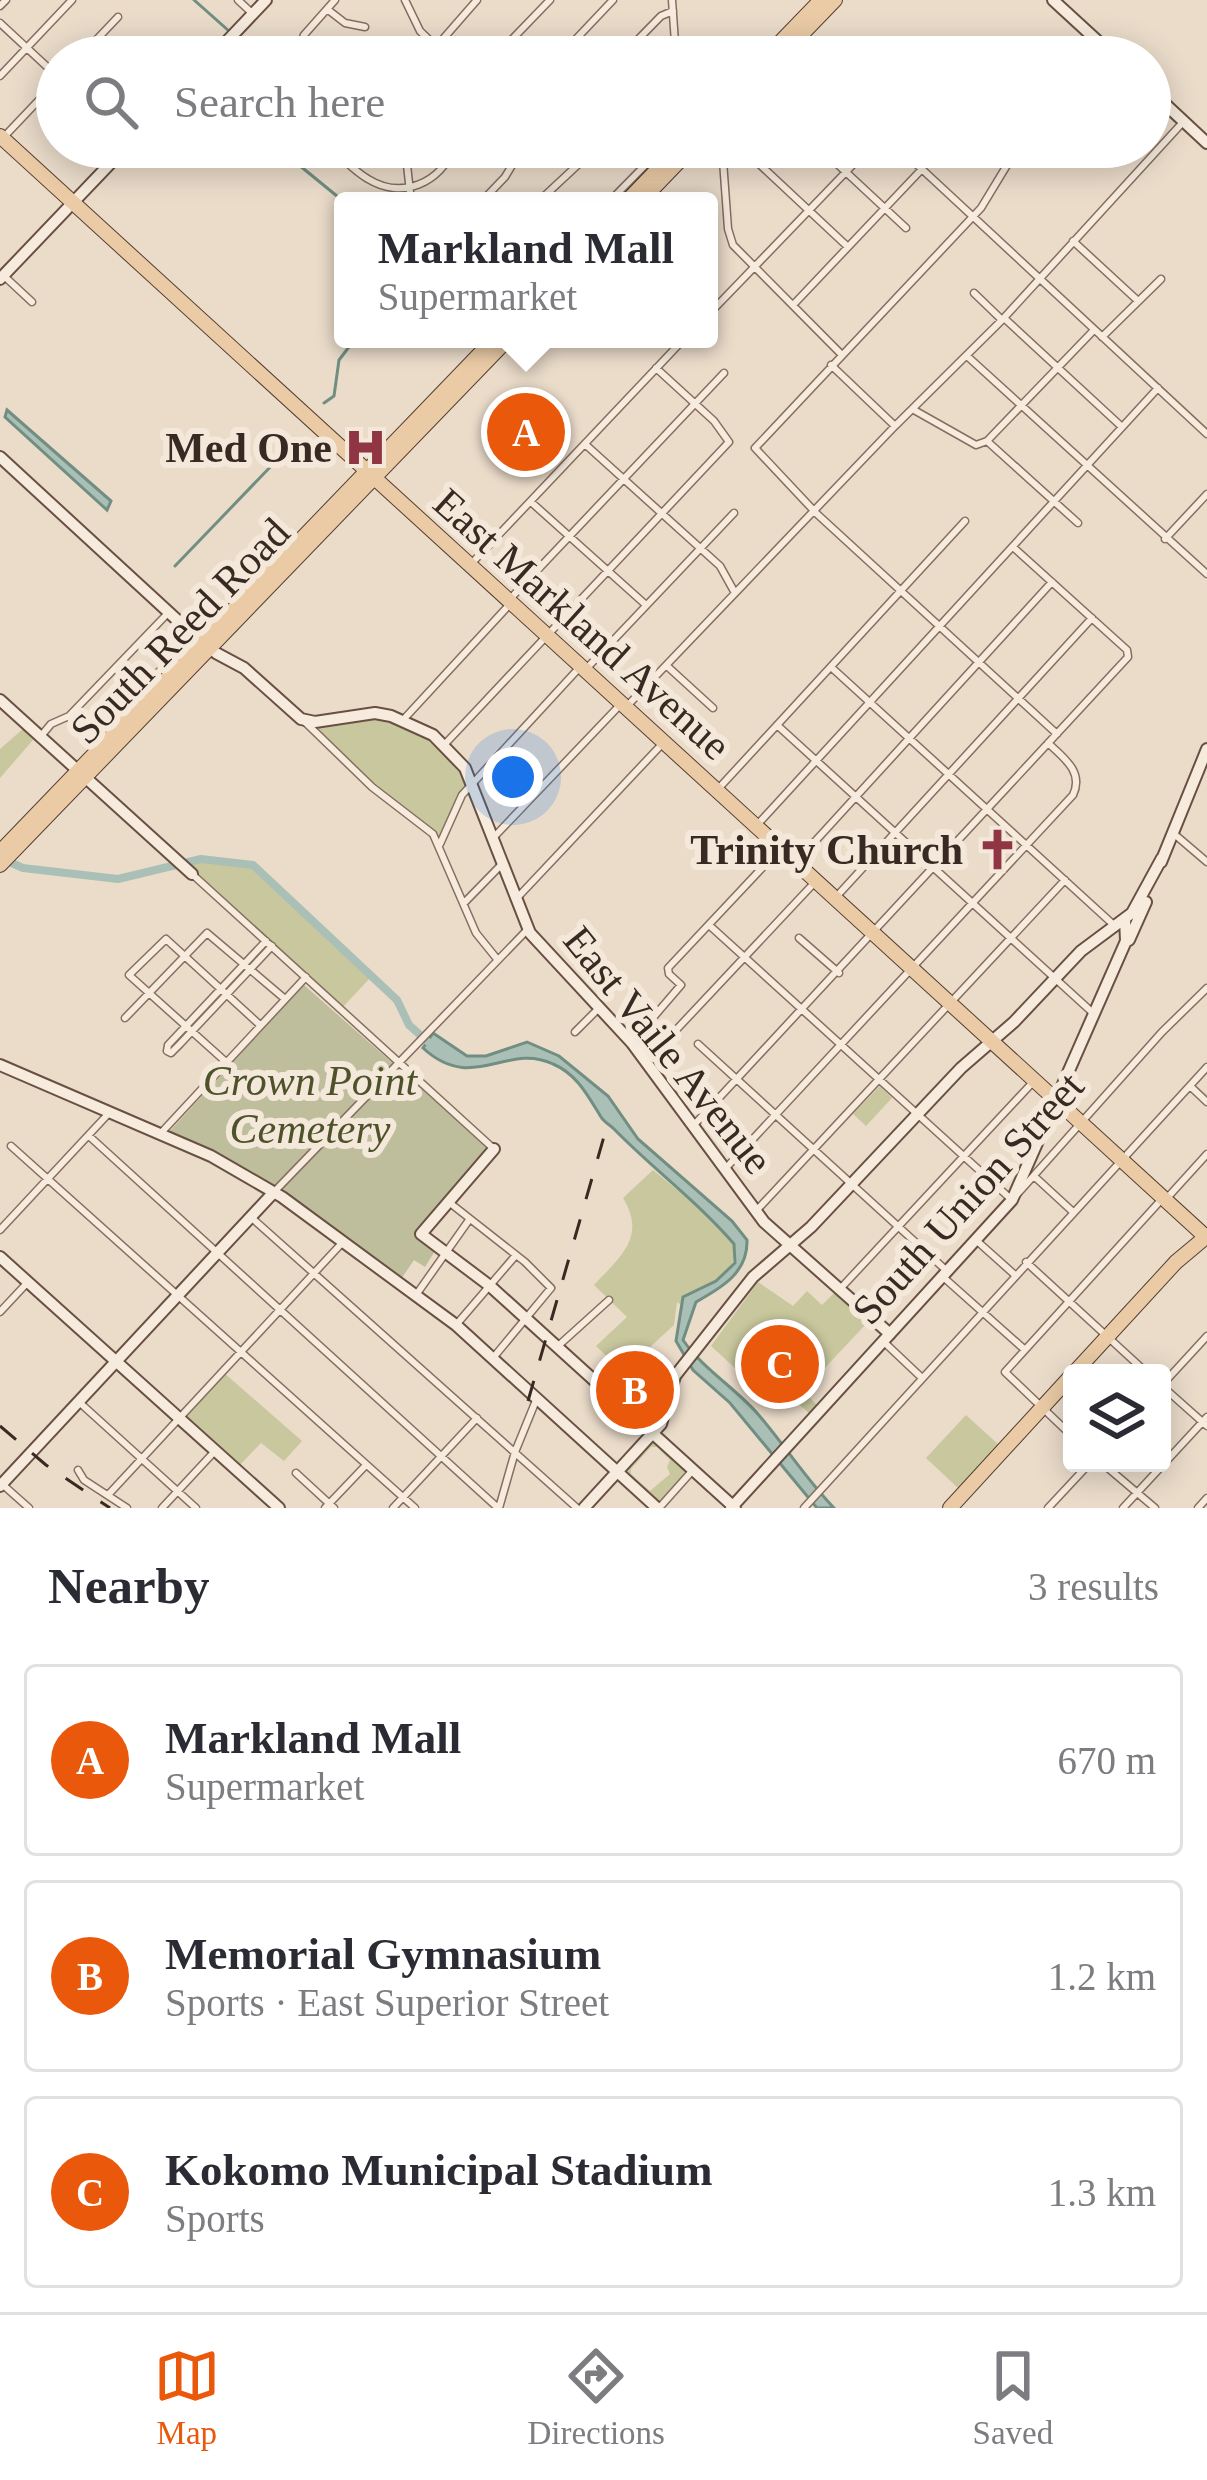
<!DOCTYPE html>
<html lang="en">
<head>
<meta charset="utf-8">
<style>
	body { margin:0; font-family:"Times New Roman",serif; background:#f2f2f3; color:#2b2b33 }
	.controls { position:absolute; right:36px; bottom:36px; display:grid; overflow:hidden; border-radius:12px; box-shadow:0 6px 30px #0003 }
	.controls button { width:108px; height:108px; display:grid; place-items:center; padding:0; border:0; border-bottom:3px solid #e1e1e2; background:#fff; color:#2b2b33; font:60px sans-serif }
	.you { position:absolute; left:513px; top:777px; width:42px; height:42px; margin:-30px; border:9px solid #fff; border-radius:50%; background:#1a73e8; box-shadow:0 0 0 18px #1a73e833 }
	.badge { display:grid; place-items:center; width:78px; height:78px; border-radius:50%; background:#ea580c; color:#fff; font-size:39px; font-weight:700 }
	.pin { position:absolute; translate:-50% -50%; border:6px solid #fff; box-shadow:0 3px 12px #0006 }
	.popup { position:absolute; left:334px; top:192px; width:384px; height:156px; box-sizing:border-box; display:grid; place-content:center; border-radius:12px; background:#fff; filter:drop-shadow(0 3px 9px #0005); font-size:39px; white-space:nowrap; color:#7c7c81 }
	.popup b { font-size:45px; color:#2b2b33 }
	.popup::after { content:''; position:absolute; left:50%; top:100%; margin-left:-24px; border:24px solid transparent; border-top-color:#fff }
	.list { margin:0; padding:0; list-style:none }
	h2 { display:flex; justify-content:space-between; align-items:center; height:156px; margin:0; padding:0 48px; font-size:51px }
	h2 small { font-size:39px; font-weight:400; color:#7c7c81 }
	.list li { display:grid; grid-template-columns:78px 1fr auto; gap:36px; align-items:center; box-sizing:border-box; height:192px; margin:0 24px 24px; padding:0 24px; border:3px solid #e1e1e2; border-radius:12px }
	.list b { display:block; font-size:45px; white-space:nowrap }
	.list p { margin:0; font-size:39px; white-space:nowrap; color:#7c7c81 }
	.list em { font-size:39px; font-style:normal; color:#7c7c81 }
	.icon { flex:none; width:66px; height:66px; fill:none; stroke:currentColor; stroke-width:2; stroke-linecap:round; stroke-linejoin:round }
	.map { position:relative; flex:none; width:1207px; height:1508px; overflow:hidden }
	.search { position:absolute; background:#fff; box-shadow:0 6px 30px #0003; left:36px; right:36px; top:36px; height:132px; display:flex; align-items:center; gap:30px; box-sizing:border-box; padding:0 42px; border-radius:66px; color:#7c7c81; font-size:45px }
	.sheet { height:804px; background:#fff }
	nav { display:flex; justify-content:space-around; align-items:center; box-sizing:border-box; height:168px; border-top:3px solid #e1e1e2; background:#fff; font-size:33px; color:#7c7c81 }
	nav a { display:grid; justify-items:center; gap:6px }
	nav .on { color:#ea580c }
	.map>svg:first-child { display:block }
	.green { fill:#c8c79e; fill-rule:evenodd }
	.cemetery { fill:#bebd9c }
	.water { fill:#aac0b6; stroke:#718e82; stroke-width:3 }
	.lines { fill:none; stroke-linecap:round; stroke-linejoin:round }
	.stream { stroke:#718e82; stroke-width:3 }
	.river { stroke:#aac0b6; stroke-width:8 }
	.street-casing { stroke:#866e60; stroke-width:9 }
	.secondary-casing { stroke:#685043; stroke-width:14 }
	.primary-casing { stroke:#543e33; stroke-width:16 }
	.street { stroke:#f6ebdd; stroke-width:6 }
	.secondary { stroke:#f6ebdd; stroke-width:10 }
	.primary { stroke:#eacba6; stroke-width:14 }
	.rail { stroke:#382922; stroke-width:3; stroke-dasharray:21 21; stroke-linecap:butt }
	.labels { text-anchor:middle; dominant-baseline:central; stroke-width:12; stroke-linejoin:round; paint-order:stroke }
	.poi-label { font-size:42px; font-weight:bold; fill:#382922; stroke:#f3e8d9; text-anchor:end }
	.street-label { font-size:42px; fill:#382922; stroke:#f3e8d9 }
	.park-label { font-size:42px; font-style:italic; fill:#4e522a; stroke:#f3e8d9 }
</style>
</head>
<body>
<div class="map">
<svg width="1207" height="1508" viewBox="0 0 1207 1508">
	<rect width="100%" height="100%" fill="#ebdcca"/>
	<path class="green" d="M366,714L424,730L472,783L462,795L440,844L433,834L395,806L309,722Z
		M24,728L33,740L0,778V749Z
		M201,859L253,865L372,976L341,1009L181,864Z
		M880,1086L892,1098L866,1126L853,1114Z
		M653,1170L720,1225L734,1246L732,1272L684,1307L677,1302L674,1325L623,1372L596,1346L627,1317L594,1285C620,1257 647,1237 623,1198Z
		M758,1282L793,1306L807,1291L822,1305L835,1292L868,1322L803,1391L818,1406L810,1414L774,1382L761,1392L711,1346Z
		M223,1372L302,1441L284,1461L261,1443L236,1469L179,1419Z
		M966,1415L999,1445L958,1488L926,1458Z
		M656,1440L688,1471L657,1504L625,1473ZM651,1447H657L670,1460L667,1467L670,1474L650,1491L631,1474V1469Z"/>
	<path class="cemetery" d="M304,985L491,1150L416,1229V1237L435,1251L425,1267L414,1260L401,1279L275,1186L168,1133Z"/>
	<path class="water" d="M7,410L111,501L107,510L5,417Z
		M433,1033L467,1056H486L527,1042L559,1056L608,1096L638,1139L732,1221L747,1240C748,1273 721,1288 696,1302L683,1340C703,1369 734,1387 757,1413C784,1444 805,1478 834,1508H817L730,1403L693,1370L676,1341L683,1297L716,1281L735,1263L734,1244C698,1202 653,1169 614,1129C610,1125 604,1122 601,1117C588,1096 577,1074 553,1064C506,1042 473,1094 423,1048Z"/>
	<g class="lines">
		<path class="stream" d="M194,0L229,31
			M229,57L235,40
			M277,147L343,201
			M324,403L334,396L339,360L355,339
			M175,566L275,462"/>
		<path class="river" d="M7,861L23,868L118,879L201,859L253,865L397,1000L409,1025L427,1041"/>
		<defs>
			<path id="street" d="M238,0L253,14
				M405,0L420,31L447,57
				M672,0L676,57
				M0,6L6,0
				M327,9L345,23L365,27
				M0,23L57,76
				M436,47L477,0
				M80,57L118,17
				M139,57L150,45
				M295,57L304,35L335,0
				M495,57L550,0
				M559,57L613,0
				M621,57L661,16L673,11
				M0,76L72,0
				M2,139L57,81
				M331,147C342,158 354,171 368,179C402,200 441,183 454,147
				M405,147L411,201
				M722,147L728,229L733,245L841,354
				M741,147L848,247
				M819,147L906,228
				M898,147L1207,434
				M1018,147L981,208L755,448L817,514L1057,734
				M482,201L505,177L523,147
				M539,201L597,147
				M610,201L663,147
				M1073,241L1137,300
				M3,275L32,302
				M974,293L1002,320
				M794,304L922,169
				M709,314L870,147
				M1004,318L1122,427
				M1102,337L1161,279
				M967,356L1207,574
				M831,365L895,426
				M914,410L976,445L987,441
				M987,441L1093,331
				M987,441L1078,523
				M586,445L720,566L735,593
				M531,502L646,605
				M1165,539L1207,494
				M471,564L684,339
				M510,599L724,373
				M146,636L172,659
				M667,666L713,708
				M831,667L1116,927
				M587,668L734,513
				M628,705L895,426L1002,320L1184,121
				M69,716L94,740
				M403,720L510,604
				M304,721L372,787L433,834L476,933L497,959
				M777,725L1093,1013
				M41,736L51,724L69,716L169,612
				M94,739L171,659
				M445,744L729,442L714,421L656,368
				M719,788L965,521
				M758,824L1158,388
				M1173,833L1207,862
				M494,837L620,705
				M440,844L462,795L580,667
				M798,860L1052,582
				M192,874L494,1149
				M837,896L1092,618
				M518,897L664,742
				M464,903L503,863
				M709,925L1012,1200L1162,1032L1207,988
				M799,938L839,973
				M266,941L168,1045L167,1051L171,1053L180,1044L272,946
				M125,1018L207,933L285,999
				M575,1032L598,1009
				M633,1041L681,985L669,974L668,968L778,851
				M698,1044L947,1271
				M226,1062L129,975L166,939L260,1025
				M646,1062L816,881
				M1190,1086L1207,1102
				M693,1126L1128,657L1127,650L1013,547
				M160,1134L306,977
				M89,1136L498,1508
				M11,1146L415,1508
				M725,1169L1073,795C1084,772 1064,758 1048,743
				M1035,1177L1072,1211
				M274,1192L528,929
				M1168,1197L1207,1154
				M450,1203L525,1262L551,1288L493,1358
				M756,1211L1065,880
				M253,1219L577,1508
				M0,1230L110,1112
				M977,1241L1015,1275
				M1026,1262L1147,1373
				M942,1276L1024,1349
				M840,1289L1034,1081
				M416,1295L469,1220
				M0,1312L28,1282
				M456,1325L516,1255
				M885,1343L922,1378
				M558,1346L609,1300
				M1162,1385L1207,1336
				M1162,1386L1207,1426
				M79,1402L196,1508
				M1072,1436L1005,1372L1162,1199
				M1102,1463L1155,1508
				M78,1470L84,1480L127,1508
				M296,1473L334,1508
				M2,1484L29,1508
				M108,1495L342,1243
				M660,1507L693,1470
				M162,1508L215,1451
				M325,1508L366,1465
				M393,1508L477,1418
				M499,1508L515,1452L537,1398
				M804,1508L1207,1067
				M1048,1508L1090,1463
				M1123,1508L1207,1417
				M1198,1508L1207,1498"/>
			<path id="secondary" d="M1053,0L1115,57
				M212,57L266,0
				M1150,90L1207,143
				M0,279L126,147
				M0,457L188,630L216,653L244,668L301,719L315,722L375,713L391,716L433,735L465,768L530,933L632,1043L764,1222L890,1334
				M0,700L192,874
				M1161,862L1207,749
				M1129,940L1146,902
				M0,1065L211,1156L282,1197L456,1325L657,1508
				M494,1149L421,1234L490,1286L735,1508
				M0,1257L279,1508
				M0,1486L274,1192
				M584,1508L661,1424L675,1376L753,1277L811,1227L961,1068L1014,1022L1081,951L1132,913L1162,858
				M731,1508L1012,1200L1126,941L1125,919"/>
			<path id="primary" d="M766,57L821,0
				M780,57L835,0
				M0,136L1206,1237L1176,1262L1074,1373
				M627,201L679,147
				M641,201L693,147
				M0,852L494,339
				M0,865L508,339
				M950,1508L1072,1375"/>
		</defs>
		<use href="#street" class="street-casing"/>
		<use href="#secondary" class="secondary-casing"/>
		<use href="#primary" class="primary-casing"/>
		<use href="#street" class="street"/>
		<use href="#secondary" class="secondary"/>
		<use href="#primary" class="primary"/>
		<path class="rail" d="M528,1401L607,1126
			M0,1426L46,1465L110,1508"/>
	</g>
	<defs>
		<symbol id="hospital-bare" viewBox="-9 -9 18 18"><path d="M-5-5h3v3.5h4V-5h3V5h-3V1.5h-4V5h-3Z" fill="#8f3543" stroke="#f3e8d9" stroke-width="2.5" paint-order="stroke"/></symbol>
		<symbol id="church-bare" viewBox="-9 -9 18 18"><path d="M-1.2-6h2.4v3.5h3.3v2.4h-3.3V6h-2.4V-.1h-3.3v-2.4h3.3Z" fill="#8f3543" stroke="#f3e8d9" stroke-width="2.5" paint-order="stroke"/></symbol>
	</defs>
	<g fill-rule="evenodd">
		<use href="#hospital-bare" x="336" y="418" width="59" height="59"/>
		<use href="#church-bare" x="968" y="820" width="59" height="59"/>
	</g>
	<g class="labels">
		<g class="poi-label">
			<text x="332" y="448">Med One</text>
			<text x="963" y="850">Trinity Church</text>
		</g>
		<g class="street-label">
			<text transform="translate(582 624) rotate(42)">East Markland Avenue</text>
			<text transform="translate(180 631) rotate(-46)">South Reed Road</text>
			<text transform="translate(668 1050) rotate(51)">East Vaile Avenue</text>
			<text transform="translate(968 1198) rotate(-48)">South Union Street</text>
		</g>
		<g class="park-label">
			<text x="310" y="1081">Crown Point<tspan x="310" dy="48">Cemetery</tspan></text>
		</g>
	</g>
</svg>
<div class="controls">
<button><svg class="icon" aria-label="layers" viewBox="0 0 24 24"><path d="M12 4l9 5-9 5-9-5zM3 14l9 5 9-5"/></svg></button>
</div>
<div class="you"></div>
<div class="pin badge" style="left:526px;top:432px">A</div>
<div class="popup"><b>Markland Mall</b>Supermarket</div>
<div class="pin badge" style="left:635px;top:1390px">B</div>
<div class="pin badge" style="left:780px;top:1364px">C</div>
<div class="search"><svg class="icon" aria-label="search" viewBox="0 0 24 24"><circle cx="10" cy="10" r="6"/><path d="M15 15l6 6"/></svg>Search here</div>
</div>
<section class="sheet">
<h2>Nearby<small>3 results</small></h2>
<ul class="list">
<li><span class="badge">A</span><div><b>Markland Mall</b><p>Supermarket</p></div><em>670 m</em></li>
<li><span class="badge">B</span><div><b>Memorial Gymnasium</b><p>Sports · East Superior Street</p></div><em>1.2 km</em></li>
<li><span class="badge">C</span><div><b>Kokomo Municipal Stadium</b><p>Sports</p></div><em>1.3 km</em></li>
</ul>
</section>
<nav>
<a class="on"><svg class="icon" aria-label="map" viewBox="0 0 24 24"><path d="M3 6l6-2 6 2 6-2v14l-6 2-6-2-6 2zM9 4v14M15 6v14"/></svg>Map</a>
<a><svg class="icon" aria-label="directions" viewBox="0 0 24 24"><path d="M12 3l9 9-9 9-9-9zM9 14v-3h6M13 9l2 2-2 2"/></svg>Directions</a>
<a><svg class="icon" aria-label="saved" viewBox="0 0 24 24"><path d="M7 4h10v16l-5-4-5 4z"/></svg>Saved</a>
</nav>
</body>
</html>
